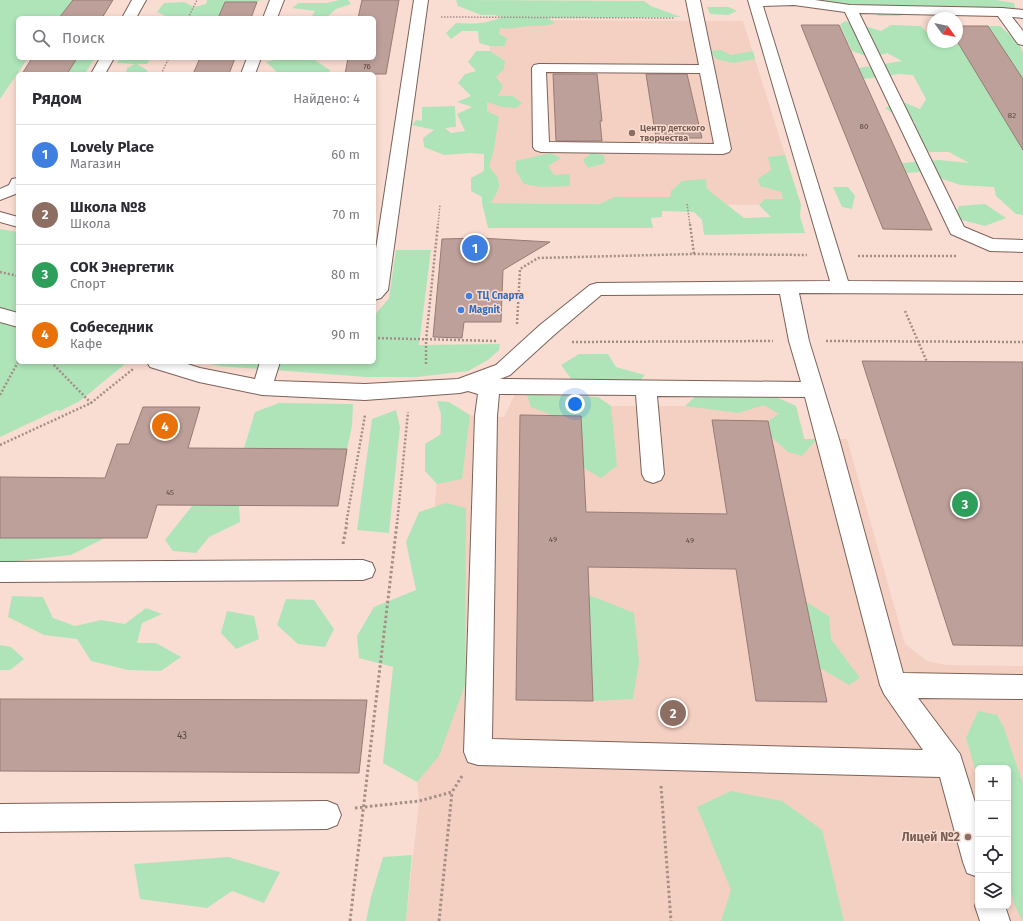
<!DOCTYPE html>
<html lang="ru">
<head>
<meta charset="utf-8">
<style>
	body { margin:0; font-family:"Fira Sans",sans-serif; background:#f7f7f7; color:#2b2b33 }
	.controls { position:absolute; right:12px; bottom:12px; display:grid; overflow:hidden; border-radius:6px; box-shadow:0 2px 6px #0003 }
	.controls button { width:36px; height:36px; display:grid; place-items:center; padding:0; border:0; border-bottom:1px solid #e1e1e2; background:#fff; color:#2b2b33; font:20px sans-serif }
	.compass { position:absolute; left:927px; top:12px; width:36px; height:36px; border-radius:50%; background:#fff; box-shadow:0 2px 6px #0003; rotate:123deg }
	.you { position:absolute; left:575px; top:404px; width:14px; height:14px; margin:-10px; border:3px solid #fff; border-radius:50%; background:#1a73e8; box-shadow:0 0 0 6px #1a73e833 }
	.badge { display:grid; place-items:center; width:26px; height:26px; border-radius:50%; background:#9a542b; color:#fff; font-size:13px; font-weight:700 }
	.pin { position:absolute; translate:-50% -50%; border:2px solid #fff; box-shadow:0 1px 4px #0006 }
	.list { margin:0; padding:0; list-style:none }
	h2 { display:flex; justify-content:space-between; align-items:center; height:52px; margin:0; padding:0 16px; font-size:17px }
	h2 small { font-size:13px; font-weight:400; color:#7c7c81 }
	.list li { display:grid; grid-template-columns:26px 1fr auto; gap:12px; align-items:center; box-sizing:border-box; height:60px; padding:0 16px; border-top:1px solid #e1e1e2 }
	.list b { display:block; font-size:15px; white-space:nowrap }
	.list p { margin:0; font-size:13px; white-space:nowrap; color:#7c7c81 }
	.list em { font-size:13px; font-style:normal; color:#7c7c81 }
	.icon { flex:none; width:22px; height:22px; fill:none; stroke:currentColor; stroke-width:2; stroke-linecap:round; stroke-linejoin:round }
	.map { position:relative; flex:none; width:1023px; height:921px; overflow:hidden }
	.search { position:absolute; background:#fff; box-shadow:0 2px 6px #0003; left:16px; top:16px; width:360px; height:44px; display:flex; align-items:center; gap:10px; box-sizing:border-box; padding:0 14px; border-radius:6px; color:#7c7c81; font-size:15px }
	.panel { position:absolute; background:#fff; box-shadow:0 2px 6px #0003; left:16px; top:72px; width:360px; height:292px; border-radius:6px }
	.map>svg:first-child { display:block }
	.built { fill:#f4d0c2; fill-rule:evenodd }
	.green { fill:#afe4b9 }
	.building { fill:#bda099; stroke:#967b74 }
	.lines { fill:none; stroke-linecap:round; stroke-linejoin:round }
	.minor-casing { stroke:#7b6259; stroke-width:2 }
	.path-far2 { stroke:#a48f87; stroke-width:1.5; stroke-dasharray:1.5 1.5; stroke-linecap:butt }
	.path-far1 { stroke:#a48f87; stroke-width:2.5; stroke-dasharray:2 2; stroke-linecap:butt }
	.path { stroke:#a48f87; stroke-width:3; stroke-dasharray:2.5 2.5; stroke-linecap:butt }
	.minor { fill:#fff; fill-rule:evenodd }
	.education-dot { fill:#8d6e63; stroke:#faddd2; stroke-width:1.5 }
	.shop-dot { fill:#3f7fe0; stroke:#faddd2; stroke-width:1.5 }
	.labels { text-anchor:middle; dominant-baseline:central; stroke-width:3; stroke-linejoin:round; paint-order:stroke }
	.number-label { font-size:8px; fill:#584944 }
	.far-education-label { font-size:9px; font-weight:bold; fill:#785e54; stroke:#faddd2; text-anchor:start }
	.shop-label { font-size:10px; font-weight:bold; fill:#366cbe; stroke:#faddd2; text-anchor:start }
	.near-number-label { font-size:10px; fill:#584944 }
	.near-education-label { font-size:12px; font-weight:bold; fill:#785e54; stroke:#faddd2; text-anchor:end }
</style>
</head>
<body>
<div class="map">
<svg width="1023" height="921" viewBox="0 0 1023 921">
	<rect width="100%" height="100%" fill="#faddd2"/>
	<path class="built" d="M491,20L743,21L801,205L482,203Z
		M515,394L598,397L611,406H685L696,396L778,398L796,406L805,439H847L905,644L927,661L946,665L1023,666V921H406L419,801L417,782L441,414L504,417ZM978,768H1008V906H978Z"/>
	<path class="green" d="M0,0H73L59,18H18V58H28L0,99Z
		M207,0H261L257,2H225L218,18H170L157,12L164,3L184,2L194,7L206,4Z
		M339,0H348L351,4L336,9L326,18H311L315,11L292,8L299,3H327Z
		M456,0L644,1L651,6L681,17L548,18L555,23C546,27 541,25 532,26C521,26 511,30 500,28L499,34L507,38L505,46H490L479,43L478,31H462L451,39L446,33L456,23C473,24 487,24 502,17L494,15H481L458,6Z
		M821,0H996L1014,3L1016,10L911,8L900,16H878L865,8L825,2Z
		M707,7H729L737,11L728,15L710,14Z
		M845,21L865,26L881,31L891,25L921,26L930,36H933V42H957V41L1023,150V215L1016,214L996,196L994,187L960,185L940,178L937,171L907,173L902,163L939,160L969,163L949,152H930L909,141L915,122L898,117L885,108L901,101L920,109L926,99L913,75L899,74L864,79L859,68L902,61L887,53L872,58L852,51L840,25Z
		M988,26H1000L1019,43L1023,53V79Z
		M721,50L731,55L753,51L755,59L733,63L716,59L710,51Z
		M476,51H490L505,61L504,69L496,77L503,86L498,96H513L522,103L516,108L502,107L487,102V111L499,117L493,154L489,166C503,184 501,185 491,203L600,204L614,197H670L671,191L682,181L706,179L707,189L744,218L771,217L759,205L765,199H783L781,192L760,186L758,179L771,170L768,157L785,155L801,205L800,216L805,233L704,235L702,220L694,212L662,211V217L651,218L653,228H488L482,203V197L471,191V178L484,171V154L470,153L444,155L424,147L423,138L434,130L412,125L416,120L422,121V107L455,106L456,127L445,128L451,133L465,131L457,114L472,107L457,102L471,96L458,83L465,74L476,71L468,62Z
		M77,58H97L92,62L85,74H67Z
		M120,58H150L147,64H137L147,70L148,74H126L127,68L135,64L117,63Z
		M283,58H317L316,61L330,70L328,74H274L276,71L266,62Z
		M550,153L561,158L548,166L554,175L570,174V186L541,187L524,184L516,171V161Z
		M591,153L604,155L605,163L588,168L583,160Z
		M833,187H848L855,196L852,209L842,207Z
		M985,204L1006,218L985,226L954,218L959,206Z
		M0,229L18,232V362H134L125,364L80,401L60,411L57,410L0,437Z
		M396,250H431L419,345L500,344L499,350L488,360L468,371L417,377H366L219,366L202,362H374V316L389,298Z
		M579,354H608L616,367L645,375L639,382L572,380L561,365Z
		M527,395L598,397L611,406L617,466L601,478L584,468L581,416H554L531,407Z
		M696,396L778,398L796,406L804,439H817L802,456L788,452L771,437L768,421L779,414L764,405L738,413L685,406Z
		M437,401L449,402L470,415L462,479L437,484L425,471V444L441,434V414Z
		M279,403L353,404L352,426L347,449L244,448L255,412Z
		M396,410L400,427L389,533L357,530L372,419Z
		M446,503L466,508L465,685L439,756L417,782L383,763L393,667L359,658L357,636L374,607L416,590L406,542L419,512Z
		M192,506H239L240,522L209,537L196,553L173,551L165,540Z
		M0,538H105L71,555L0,563Z
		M589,595L634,613L639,662L633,699L593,701Z
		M12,596L43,597L53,618L75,626L101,620L125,624L146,608L162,614L142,623L137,643H156L181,657L161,671L128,670L91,661L77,639L44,635L8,617Z
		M286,599L314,600L334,629L325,647L298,644L277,625Z
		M806,602L829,616L831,639L860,678L849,685L820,668Z
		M227,611L254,616L259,639L236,649L221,633Z
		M0,645L11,647L24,659L10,670H0Z
		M978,711L997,715L1004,728L1023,784V921L1015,906L1008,881V768H978V779L966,738Z
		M731,791L782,801L822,830L844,921H721L731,890L697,807Z
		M412,855L406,921H366L371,897L383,857Z
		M228,857L280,872L264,903L232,891L207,908L140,899L134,864Z"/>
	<path class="building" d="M73,0H113L102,18H59Z
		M362,0H399L386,74H345L348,58H374V18H358Z
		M225,2H257L251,18H218Z
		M801,25H839L932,230L883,229Z
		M957,26H988L1023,79V150L957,41Z
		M32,58H77L67,74H22Z
		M200,58H235L229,74H193Z
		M553,74H597L602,121H600L602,141H556Z
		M646,74H687L702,138H656Z
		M480,238L550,242L503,270L501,322H464L462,338L433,337L442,239Z
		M862,361L1023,362V646L953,645Z
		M143,407H200L188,448L347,449L338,506L157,505L147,538H0V477L105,478L117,444H129Z
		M520,415L581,416L586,512L727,514L712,420L768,421L827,702L756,701L736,569L588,567L593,701L516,700Z
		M0,699L367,700L359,773L213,772L0,771Z"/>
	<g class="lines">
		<defs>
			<path id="minor" d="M132,0H146L136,18H122Z
				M270,0H284L277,18H263Z
				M414,0H428L388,290L381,298L374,300V262Z
				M686,0H700L731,149L729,152L723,154L541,152L535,150L533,147L532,68L534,65L539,64L699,65ZM546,72L700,73L714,144L549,142Z
				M748,0H815L850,5L1002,8L1023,10V18L1012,17L1023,31V45L1018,44L998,16L859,13L964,227L993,239L1023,240V252L990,251L951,234L845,12L794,5L763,6L848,281L1023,282V294L799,293L809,341L839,439L903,673L1023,675V699L918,698L960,754L978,812V877L967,873L963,862L940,777L478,765L468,762L464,752L475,416L478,394L468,391L460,393L365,400L262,395L199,382L150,367L147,362H181L200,368L255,379L260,362H280L274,381L365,384L458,379L496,365L540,325L590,285L597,283L830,281ZM780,294L789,341L801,382L500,379L510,375L554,335L601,295ZM499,394L636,395L642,474L645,480L653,483L661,480L664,474L657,396L805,397L880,685L884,694L923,750L492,739L497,416Z
				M100,58H114L105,74H91Z
				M247,58H261L255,74H241Z
				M18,178V193L0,200V189L9,185L12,179Z
				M0,212L18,217V227L0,222Z
				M0,308L18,313V327L0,322Z
				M363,560L372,563L375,570L372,577L363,580L0,582V562Z
				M327,801L337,805L341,815L337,825L327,829L0,832V804Z
				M978,898V906H1005L1010,921H980L975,906Z"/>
		</defs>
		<use href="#minor" class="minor-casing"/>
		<path class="path-far2" d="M441,17L674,18
			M188,18L197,0
			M161,74L169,58
			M687,204L690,225
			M438,225L440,205"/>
		<path class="path-far1" d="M690,224L694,254
			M858,256H957
			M0,272L18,276
			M905,311L927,362
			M517,324L520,269L538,258L694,254L807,255
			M374,338L497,341
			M826,341L1023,342
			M572,342L773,341
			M51,362L91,403
			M426,364V340L438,224
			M0,395L18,362
			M0,445L91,403L133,369
			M346,524L365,415
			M397,524L408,412"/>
		<path class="path" d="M343,544L347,523
			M661,786L671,921
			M355,808L419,801L452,792L462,776
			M350,921L397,523
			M439,921L452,792"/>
		<use href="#minor" class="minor"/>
	</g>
	<g class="education-dot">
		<circle cx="632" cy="133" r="4"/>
		<circle cx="968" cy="837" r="4"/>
	</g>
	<g class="shop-dot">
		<circle cx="469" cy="296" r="4"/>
		<circle cx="461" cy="310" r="4"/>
	</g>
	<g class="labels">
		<g class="number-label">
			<text x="367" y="66">76</text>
			<text x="1012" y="115">82</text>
			<text x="864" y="126">80</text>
			<text x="170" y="492">45</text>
			<text x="553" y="539">49</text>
			<text x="690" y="540">49</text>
		</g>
		<g class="far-education-label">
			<text x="640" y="128">Центр детского<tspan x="640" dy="10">творчества</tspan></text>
		</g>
		<g class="shop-label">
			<text x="477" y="296">ТЦ Спарта</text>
			<text x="469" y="310">Magnit</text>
		</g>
		<g class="near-number-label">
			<text x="182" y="736">43</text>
		</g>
		<g class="near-education-label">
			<text x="960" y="837">Лицей №2</text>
		</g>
	</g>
</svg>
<div class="controls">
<button>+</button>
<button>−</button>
<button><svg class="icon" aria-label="locate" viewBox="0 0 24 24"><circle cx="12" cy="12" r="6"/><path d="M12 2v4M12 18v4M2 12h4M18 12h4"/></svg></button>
<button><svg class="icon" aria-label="layers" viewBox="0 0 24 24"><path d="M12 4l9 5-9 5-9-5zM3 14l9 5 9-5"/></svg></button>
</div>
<svg class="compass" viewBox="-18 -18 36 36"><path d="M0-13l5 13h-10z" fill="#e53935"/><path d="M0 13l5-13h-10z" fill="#7c7c81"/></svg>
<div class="you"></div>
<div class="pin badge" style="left:475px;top:248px;background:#3f7fe0">1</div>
<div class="pin badge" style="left:673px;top:713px;background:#8d6e63">2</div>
<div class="pin badge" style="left:965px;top:504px;background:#2e9e5b">3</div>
<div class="pin badge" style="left:165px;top:426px;background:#e8710a">4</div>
<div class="search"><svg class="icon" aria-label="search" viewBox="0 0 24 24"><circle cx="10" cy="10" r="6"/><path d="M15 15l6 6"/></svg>Поиск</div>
<section class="panel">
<h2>Рядом<small>Найдено: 4</small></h2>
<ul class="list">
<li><span class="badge" style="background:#3f7fe0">1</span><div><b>Lovely Place</b><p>Магазин</p></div><em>60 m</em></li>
<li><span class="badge" style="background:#8d6e63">2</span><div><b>Школа №8</b><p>Школа</p></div><em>70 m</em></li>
<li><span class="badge" style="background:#2e9e5b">3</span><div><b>СОК Энергетик</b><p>Спорт</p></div><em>80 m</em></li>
<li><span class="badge" style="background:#e8710a">4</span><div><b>Собеседник</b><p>Кафе</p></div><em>90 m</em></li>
</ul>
</section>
</div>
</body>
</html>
